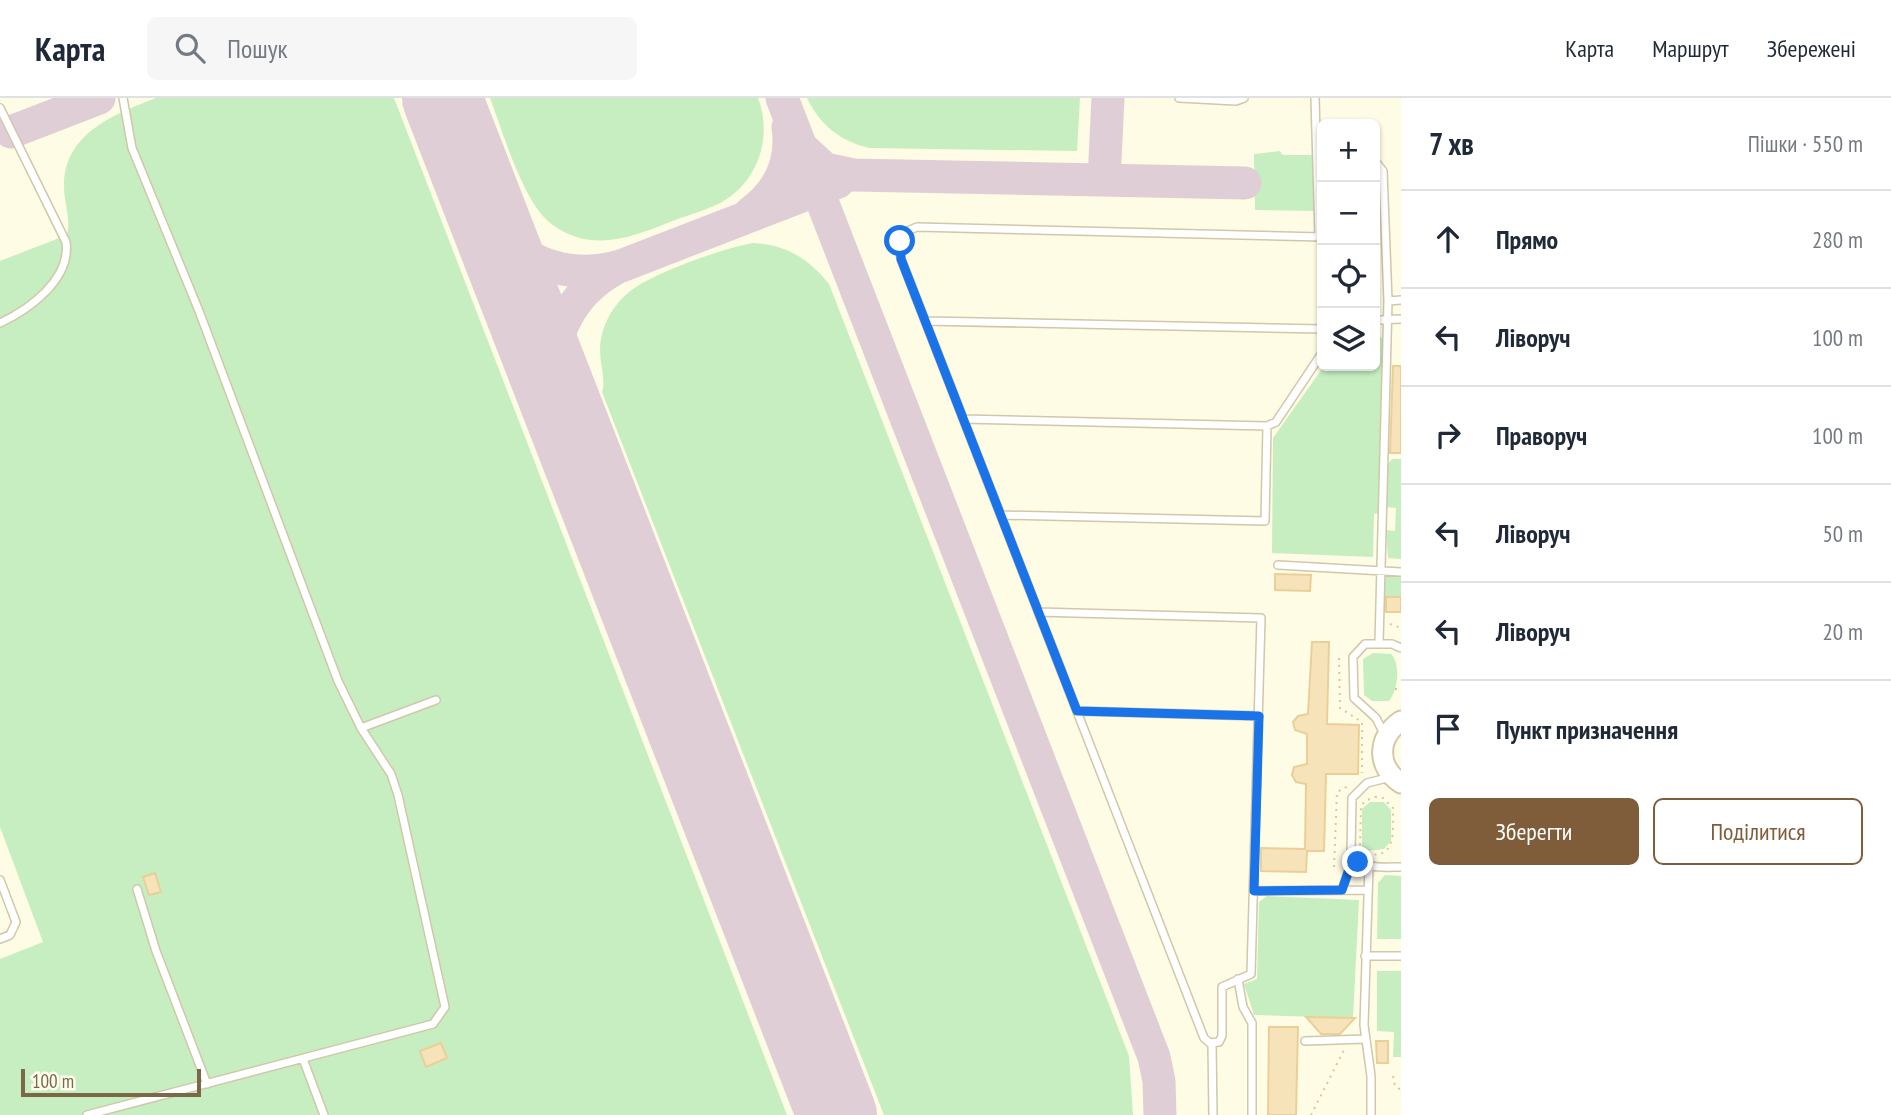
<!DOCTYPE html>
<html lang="uk">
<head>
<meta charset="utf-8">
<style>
	body { margin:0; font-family:"PT Sans Narrow",sans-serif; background:#f6f6f7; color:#1f2937 }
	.controls { position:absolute; right:21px; top:21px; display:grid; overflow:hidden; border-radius:10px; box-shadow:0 2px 5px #0004 }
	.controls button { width:63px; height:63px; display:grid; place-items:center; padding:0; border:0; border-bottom:2px solid #e0e1e3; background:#fff; color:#1f2937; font:35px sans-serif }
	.scale { position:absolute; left:21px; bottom:18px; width:180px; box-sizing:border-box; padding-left:7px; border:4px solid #7a6847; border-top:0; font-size:19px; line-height:24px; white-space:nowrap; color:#7a6847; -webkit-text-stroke:5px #fffded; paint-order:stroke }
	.stop { position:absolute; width:21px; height:21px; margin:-16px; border:5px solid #1a73e8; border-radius:50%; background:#fff }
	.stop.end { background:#1a73e8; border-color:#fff; box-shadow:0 2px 7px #0008 }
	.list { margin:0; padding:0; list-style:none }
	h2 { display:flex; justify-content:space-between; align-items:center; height:91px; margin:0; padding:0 28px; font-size:30px }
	h2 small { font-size:23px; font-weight:400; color:#747a83 }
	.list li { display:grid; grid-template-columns:46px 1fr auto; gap:21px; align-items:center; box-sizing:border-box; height:98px; padding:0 28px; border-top:2px solid #e0e1e3 }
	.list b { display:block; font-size:26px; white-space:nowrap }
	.list em { font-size:23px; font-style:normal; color:#747a83 }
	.actions { display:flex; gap:14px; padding:21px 28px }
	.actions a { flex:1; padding:16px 0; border:2px solid #7f5c3a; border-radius:10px; text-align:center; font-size:24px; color:#7f5c3a }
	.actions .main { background:#7f5c3a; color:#fff }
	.icon { flex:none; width:38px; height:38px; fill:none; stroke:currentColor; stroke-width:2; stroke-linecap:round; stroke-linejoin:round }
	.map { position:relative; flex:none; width:1401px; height:1017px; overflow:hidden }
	header { display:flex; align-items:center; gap:42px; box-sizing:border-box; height:98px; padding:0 35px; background:#fff; border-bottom:2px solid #e0e1e3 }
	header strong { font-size:33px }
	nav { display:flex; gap:38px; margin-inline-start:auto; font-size:24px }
	.search { width:490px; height:63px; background:#f6f6f7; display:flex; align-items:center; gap:18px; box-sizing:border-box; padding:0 24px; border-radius:10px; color:#747a83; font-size:26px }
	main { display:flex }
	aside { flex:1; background:#fff }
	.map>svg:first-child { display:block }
	.green { fill:#c6eec1 }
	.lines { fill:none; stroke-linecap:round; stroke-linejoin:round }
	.taxiway { stroke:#e0ced7; stroke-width:33 }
	.runway { stroke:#e0ced7; stroke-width:80 }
	.building { fill:#f7e3b9; stroke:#ebcf98; stroke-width:2 }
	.service-casing { stroke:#d1c7a9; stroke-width:10 }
	.secondary-casing { stroke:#d5c8a6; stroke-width:23 }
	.path { stroke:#dcc79c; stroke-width:2; stroke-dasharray:2 5; stroke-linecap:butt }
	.service { stroke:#fff; stroke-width:7 }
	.secondary { stroke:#fff; stroke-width:19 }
	.route { stroke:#1a73e8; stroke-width:9 }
</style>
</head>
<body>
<header>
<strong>Карта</strong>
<div class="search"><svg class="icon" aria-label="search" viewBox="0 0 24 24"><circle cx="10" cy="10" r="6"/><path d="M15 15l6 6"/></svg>Пошук</div>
<nav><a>Карта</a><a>Маршрут</a><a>Збережені</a></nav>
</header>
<main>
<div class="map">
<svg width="1401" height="1017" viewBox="0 0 1401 1017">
	<rect width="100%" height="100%" fill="#fefce4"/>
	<path class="green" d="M156,0H394L787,1017H0V861L43,844L0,729V163L67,137C71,120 64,105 64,88C64,35 115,16 156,0Z
		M490,0H758C773,39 758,85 720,105C706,112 689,117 675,122C632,139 590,157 549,124C522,101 503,34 490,0Z
		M807,0H1080L1077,53L869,50C840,43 820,27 807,0Z
		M1280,53L1283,57H1315V113L1255,112L1254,56Z
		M753,145C787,147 809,161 829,186L1129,958L1133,1017H884L602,294C607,282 597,259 601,241C604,224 614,206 628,195C649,176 724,150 753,145Z
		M1375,234L1383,241L1378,415L1374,416L1373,459L1272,455L1273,340L1324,268H1375Z
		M1392,361H1401V461L1388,460L1386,432L1395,433L1396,410L1387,409V367Z
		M1392,476H1401V514H1384L1385,480Z
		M1373,555L1391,556C1401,566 1398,592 1389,603H1372L1364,597L1363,561Z
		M1370,704H1384L1391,712V743L1384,751L1367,753L1362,748V711Z
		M1385,777L1401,778V841H1377L1378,785Z
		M1267,798L1359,802L1353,920L1254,917L1244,886L1257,881L1259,804Z
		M1377,873H1401V959H1393L1394,934L1377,933Z"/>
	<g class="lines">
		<path class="taxiway" d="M782,0L1154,959L1159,983L1160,1017
			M11,34L99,0
			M801,49L825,71L853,77L1245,85
			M1104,82L1108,0
			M481,102C491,116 498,131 509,143C539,173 582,179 621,168L838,84
			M750,115C779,94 793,64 788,29
			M557,298C543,247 570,195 615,171"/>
		<path class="runway" d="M442,0L837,1017"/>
	</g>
	<path class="building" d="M1393,268H1401V355H1390Z
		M1275,476L1311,477L1310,493L1275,492Z
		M1386,499H1401V514H1386Z
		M1312,544H1329L1327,626L1359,627L1358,676H1326L1324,753H1307L1306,774L1261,773V750L1305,751L1306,686L1296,684L1292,677L1294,669L1307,666V636L1295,632L1293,624L1298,618L1308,616Z
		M155,775L161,794L149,797L143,779Z
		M1306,919L1355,920L1340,936H1321Z
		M1269,929H1298L1296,1017H1268Z
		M1376,943H1388V965H1377Z
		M441,945L447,960L426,969L420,953Z"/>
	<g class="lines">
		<defs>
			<path id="service" d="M1179,0L1236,3L1244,0
				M1315,0L1319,138
				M0,10L66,144C71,181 30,211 0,225
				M1375,63L1383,73L1388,203L1379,545
				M1388,203L1401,202
				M1375,222L1401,221
				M925,223L1322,231
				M963,321L1267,328L1276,324L1322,255
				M1001,417L1265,423L1267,328
				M1278,467L1401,474
				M1038,514L1261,520L1251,876L1222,889V938L1219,944L1210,945L1204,940L901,161L899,146L905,134L917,129L1322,139
				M1077,613L1259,618
				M361,630L436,602
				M1385,638L1376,620L1354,600L1353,559L1365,546H1392L1401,550
				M1391,679L1367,685L1352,700L1351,756C1363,772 1383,769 1401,769
				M1369,768L1364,927L1371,978V1017
				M0,782L16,824L10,837L0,841
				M137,791L156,853L207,986
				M1342,792L1353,760
				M1254,793L1367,792
				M1365,858H1401
				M1238,881L1243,909L1252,925V1017
				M1305,943L1366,941
				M1212,945L1213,1017
				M303,961L324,1017
				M87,1017L433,926L445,909L398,697L391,676L361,630L338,583L199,213L132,50L123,0"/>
			<path id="secondary" d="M1401,623C1377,639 1376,669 1401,685"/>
		</defs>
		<use href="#service" class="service-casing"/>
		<use href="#secondary" class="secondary-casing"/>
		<path class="path" d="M1390,526L1401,530
			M1339,560L1340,610L1362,624V675
			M1395,591H1401
			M1375,699L1383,700L1393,710C1393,732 1397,764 1365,755L1360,749L1361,708L1365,703Z
			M1334,769L1337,694L1350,687
			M1393,978L1395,988L1401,992
			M1311,1017L1344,952"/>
		<use href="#service" class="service"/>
		<use href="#secondary" class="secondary"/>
	</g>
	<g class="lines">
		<path class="route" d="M900,143L901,161L1077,613L1259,618L1254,793L1342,792L1353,760L1358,764"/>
	</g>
</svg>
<div class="controls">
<button>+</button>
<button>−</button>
<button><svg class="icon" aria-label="locate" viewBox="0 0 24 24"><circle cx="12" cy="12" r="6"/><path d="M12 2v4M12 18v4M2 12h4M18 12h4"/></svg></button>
<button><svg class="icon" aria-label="layers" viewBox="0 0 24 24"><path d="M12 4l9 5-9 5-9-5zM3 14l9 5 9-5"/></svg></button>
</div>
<div class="scale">100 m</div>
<div class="stop" style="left:900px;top:143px"></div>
<div class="stop end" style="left:1358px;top:764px"></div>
</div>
<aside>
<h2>7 хв<small>Пішки · 550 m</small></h2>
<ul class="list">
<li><svg class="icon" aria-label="ahead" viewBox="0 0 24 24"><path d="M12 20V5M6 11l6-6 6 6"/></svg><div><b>Прямо</b></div><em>280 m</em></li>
<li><svg class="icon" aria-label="left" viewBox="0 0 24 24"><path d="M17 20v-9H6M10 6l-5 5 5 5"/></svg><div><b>Ліворуч</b></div><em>100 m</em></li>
<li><svg class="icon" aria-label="right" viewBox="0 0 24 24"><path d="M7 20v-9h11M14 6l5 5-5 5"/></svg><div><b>Праворуч</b></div><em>100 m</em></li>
<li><svg class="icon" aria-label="left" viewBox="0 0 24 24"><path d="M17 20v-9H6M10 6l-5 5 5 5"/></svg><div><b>Ліворуч</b></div><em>50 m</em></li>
<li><svg class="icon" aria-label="left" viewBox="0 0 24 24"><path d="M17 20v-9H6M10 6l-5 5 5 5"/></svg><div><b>Ліворуч</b></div><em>20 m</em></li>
<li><svg class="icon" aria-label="arrive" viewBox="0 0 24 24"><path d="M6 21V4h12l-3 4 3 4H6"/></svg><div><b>Пункт призначення</b></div></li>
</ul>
<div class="actions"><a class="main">Зберегти</a><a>Поділитися</a></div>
</aside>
</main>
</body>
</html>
